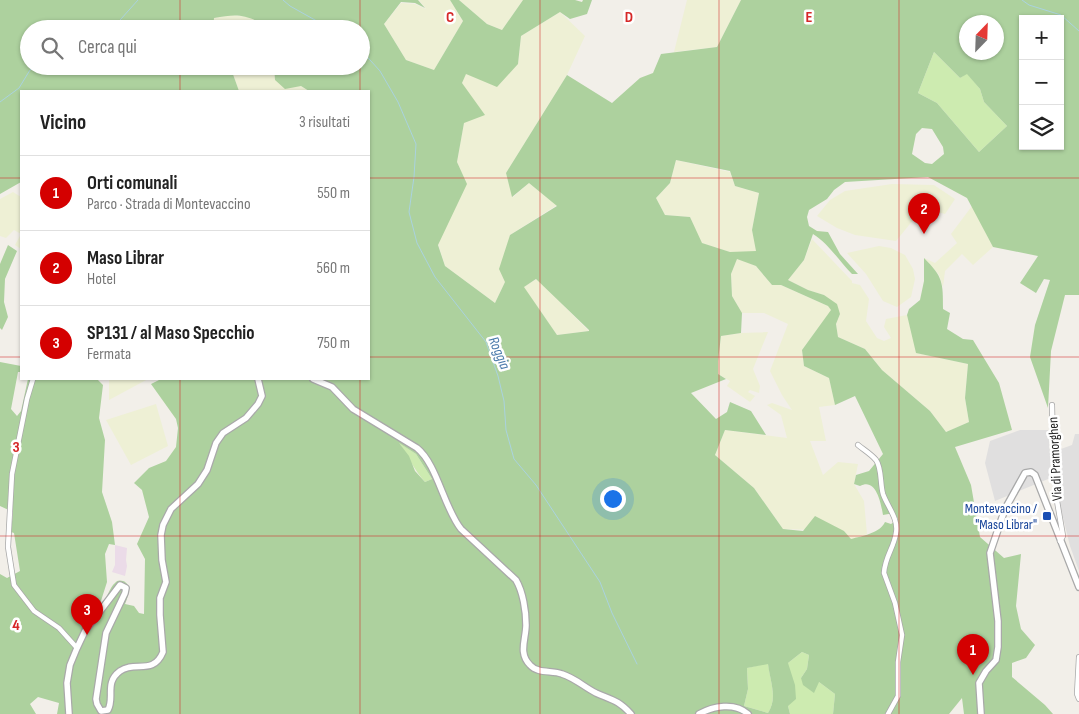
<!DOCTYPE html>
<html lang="it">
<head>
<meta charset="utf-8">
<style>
	body { margin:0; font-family:"Sofia Sans Condensed",sans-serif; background:#f6f6f6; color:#222 }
	.controls { position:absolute; right:15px; top:15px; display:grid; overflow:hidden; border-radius:0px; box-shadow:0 1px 4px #0004 }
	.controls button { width:45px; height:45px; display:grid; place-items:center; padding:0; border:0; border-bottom:1px solid #e0e0e0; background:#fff; color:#222; font:25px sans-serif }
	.compass { position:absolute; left:959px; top:15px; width:45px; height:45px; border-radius:50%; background:#fff; box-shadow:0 1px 4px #0004; rotate:23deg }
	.you { position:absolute; left:612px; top:498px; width:18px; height:18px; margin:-12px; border:4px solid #fff; border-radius:50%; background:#1a73e8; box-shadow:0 0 0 8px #1a73e833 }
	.badge { display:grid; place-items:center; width:32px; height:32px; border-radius:50%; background:#d40000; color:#fff; font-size:16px; font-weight:700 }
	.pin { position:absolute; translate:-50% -41px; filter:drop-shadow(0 1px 2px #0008) }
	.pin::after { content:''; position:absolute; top:26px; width:18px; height:15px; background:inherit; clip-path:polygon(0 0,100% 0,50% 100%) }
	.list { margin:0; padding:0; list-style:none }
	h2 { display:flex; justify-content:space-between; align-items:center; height:65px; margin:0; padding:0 20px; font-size:21px }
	h2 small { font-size:16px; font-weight:400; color:#767676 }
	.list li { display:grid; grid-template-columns:32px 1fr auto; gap:15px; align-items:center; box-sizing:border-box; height:75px; padding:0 20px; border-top:1px solid #e0e0e0 }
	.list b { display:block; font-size:19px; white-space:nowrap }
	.list p { margin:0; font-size:16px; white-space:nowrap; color:#767676 }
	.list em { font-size:16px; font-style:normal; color:#767676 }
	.icon { flex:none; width:28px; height:28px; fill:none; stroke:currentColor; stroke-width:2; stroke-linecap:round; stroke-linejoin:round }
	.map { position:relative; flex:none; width:1079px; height:714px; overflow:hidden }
	.search { position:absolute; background:#fff; box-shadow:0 1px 4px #0004; left:20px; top:20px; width:350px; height:55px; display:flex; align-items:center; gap:12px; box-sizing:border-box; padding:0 18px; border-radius:28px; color:#767676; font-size:19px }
	.panel { position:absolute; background:#fff; box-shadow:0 1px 4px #0004; left:20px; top:90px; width:350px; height:290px; border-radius:0px }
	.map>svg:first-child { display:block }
	.residential { fill:#e0dfdf }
	.industrial { fill:#ebdbe8 }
	.farmland { fill:#eef0d5 }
	.grass { fill:#cdebb0 }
	.forest { fill:#add19e; fill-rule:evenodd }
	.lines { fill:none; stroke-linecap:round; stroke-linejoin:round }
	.stream { stroke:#aad3df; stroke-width:1 }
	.minor-casing { stroke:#a9a9a9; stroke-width:6 }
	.tertiary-casing { stroke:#a9a9a9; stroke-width:8 }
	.minor { stroke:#fff; stroke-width:4.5 }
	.tertiary { stroke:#fff; stroke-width:5.5 }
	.grid { fill:none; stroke:#d62828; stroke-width:1; stroke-opacity:0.55 }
	.transit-dot { fill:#1a4fb4; stroke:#fff; stroke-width:2 }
	.labels { text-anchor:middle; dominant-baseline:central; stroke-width:5; stroke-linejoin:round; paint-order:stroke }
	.street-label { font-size:14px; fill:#222; stroke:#fff }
	.transit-label { font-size:14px; fill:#164399; stroke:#fff; text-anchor:end }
	.water-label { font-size:15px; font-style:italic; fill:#4a7aab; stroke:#fff }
	.grid-label { font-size:16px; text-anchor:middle; font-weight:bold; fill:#d62828; stroke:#fff; stroke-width:5; stroke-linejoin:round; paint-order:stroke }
</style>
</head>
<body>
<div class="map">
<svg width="1079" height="714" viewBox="0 0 1079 714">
	<rect width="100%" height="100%" fill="#f2efe9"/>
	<path class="residential" d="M1020,430H1048L1050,453L1072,445L1075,434H1079V571L1070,546L1053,477L995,501L985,463L990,441Z"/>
	<path class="industrial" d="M115,545L127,548L126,560L127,566L125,576L112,572L115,565Z"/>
	<path class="farmland" d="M419,0H450L463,21L434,70L406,60L384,24L401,3L415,4L426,9Z
		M459,0H523L502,30L487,24Z
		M687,0H741L717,47L674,52Z
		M560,12L585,36L567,75L506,173L513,197L529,183L557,205L510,235L505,282L495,303L445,266L438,244L466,184L457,162L464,123L462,83L466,73L518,64L521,36Z
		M231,15L249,17L266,26L267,29H213V18Z
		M230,66H274L275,80L301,86L309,91H239Z
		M676,160L730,172L735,186L759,193L752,230L757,252H730L701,243L690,217L665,215L656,198L670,183Z
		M892,184L934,185L955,199L945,214L923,208L896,241L855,235L837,228L817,216L830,200L845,191Z
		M13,192L21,197V249L15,245L21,234L14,230L6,238L0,236V199Z
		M972,206L993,247L973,265L962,254L945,271L943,287L939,275L924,258L935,263L957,243L951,234Z
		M812,239L852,281V283L860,285L869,299L866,321L877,338L884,341L891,338L884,327L886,319L907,315L917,353L968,364L965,398L969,422L946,432L930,411L882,370L865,349L838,337L836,324L840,314L824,295L808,290L788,280L804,260Z
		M879,246L891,248L905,255L913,269L915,279L911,297L897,307L883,301L866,274L847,253Z
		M737,258L756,266L772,285H781L828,306L832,310L802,350L804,366L829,378L835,405L819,407L826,441H810L823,475L838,462L858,464L854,484L864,501L867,534L851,540L844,531L783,529L754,488L715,455L725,430L787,438L781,415L767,405L772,403L792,410L782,395L770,371L788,324L764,313H742L732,296L731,274Z
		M537,279L589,331L557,335L523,287Z
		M768,332L753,369L760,386L759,393L750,390L748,392L755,396L750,402L727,386L730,381L718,374V361L721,336L741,333Z
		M109,379H148L109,400Z
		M156,404L168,446L131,465L106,420Z"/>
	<path class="grass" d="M934,52L960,78L967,73L980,89L984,102L1007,126L979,152L937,103L918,93Z
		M398,442L416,454L432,479L425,482C414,470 408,455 398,442Z
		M802,652L809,655L807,669L801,678L819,682L835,694L833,714H790L788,706V663Z
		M768,663C770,681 778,698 768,713L744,706L748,689L747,668Z"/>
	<path class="forest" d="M0,0H418L425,8L415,3L401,2L384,24L406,60L434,70L463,21L450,0H459L487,24L502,30L523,0H575L582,2L583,0H592L587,14L570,19L560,12L521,36L518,64L497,87L466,74L462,83L485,115L464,123L457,162L467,184L438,245L445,266L495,303L505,282L499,269L510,235L557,206L529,183L512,197L506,173L567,75L612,103L640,78L653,73L661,54L717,47L741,0H1079V295H1065L1051,351L1048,408L1030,357L1035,325L1050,280L1044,279L1036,293L1020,283L1038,256L993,247L967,198L928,177L845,182L834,190L827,199L809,210L807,217L809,226L817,231L828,232L840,254L858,274H852C839,261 829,244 813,234L804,260L788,280L808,290L824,295L837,304L840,314L836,324L838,337L865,349L882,370L930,411L946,432L969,422L965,398L968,364L916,353L907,315L909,309L920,300L924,281V258C943,277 943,282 943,309L950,313L947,329L963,339L973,340L999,383L1012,430L955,447L971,485L980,537L1004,558L1021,554L1016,606L1021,629L1035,645L1026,658L1012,663V677L1045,705L1053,714H964L962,698L949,714H833L835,694L819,682L814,693L803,685L801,678L807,669L809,655L802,652L788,663L795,685L796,699L788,706L790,714H57L59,703L38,697L30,704L36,714H0V574L7,578L20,571L14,533L11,532L13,512L0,506V362L21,366V372H18L11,409L17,416L21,411L28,379H97L103,385L99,418L105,440L102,492L112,522L115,545L109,544L105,554L107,582L100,604L103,605C106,599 110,587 115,583C117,580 120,580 123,581C132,584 128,597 125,604L134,606L139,613L144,614L145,559L137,544L149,517L142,490L134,483L149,468L166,461L176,447L178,428L176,419L151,384L161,379H369V91H309L301,86L285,89L275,80L274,66H361V29H267L266,26C245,14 237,14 214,18L213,29H29V66H230L239,91H21V182L0,194ZM1023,19H1060V146H1023ZM966,22H996V52H966ZM934,52L960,78L967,74L980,89L984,102L1007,126L979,152L937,103L918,93ZM922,128L932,129L943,147L944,154L932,164L925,163L912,154L916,134ZM676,160L730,171L735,186L759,193L752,230L756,251L730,252L702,243L690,217L665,215L656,198L670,183ZM737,259L756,266L772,285H781L828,306L831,310L802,350L804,366L829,378L835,405L855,396L883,454L869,471L856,475L854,484L860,486C876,477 881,503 883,515L894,513L898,519L891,524L885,522C880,533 862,536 851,539L844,531L815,516L803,531L783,529L754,488L715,455L725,430L766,435L751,411L730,402L727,412L716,419L691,393L726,379L718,374V361L721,336L741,333L742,313L732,296L731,274ZM536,279L589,330V331L557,335L524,287ZM399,443L416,454L432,479L425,482L415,471L409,456ZM768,664C770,681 778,698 768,713L744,706L748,689L747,668Z
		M8,245L17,251L5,279L4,302L8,317L2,330L0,328V264Z"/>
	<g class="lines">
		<path class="stream" d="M283,0L290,6L331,29
			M1022,0L1029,5L1061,15L1079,31
			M112,29L138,0
			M361,50L380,71L398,102L416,144L414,177L409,212L417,243L435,277L486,342L498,376L504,401L506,430L514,459L536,485L600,582L612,613L637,664
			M0,102L19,88L30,70L38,66"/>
		<defs>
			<path id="minor" d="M33,379L27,399L12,474L8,547L14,585L34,611L59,628L77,648
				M1052,405L1053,447L1056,468L1057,501L1063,536L1060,541
				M858,445C864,450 871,454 876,460C882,468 880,484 883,494C887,506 899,519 896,533C894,548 885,556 884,573L895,603L902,635L898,662V696L888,714
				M1079,657L1077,694L1079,699"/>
			<path id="tertiary" d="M313,379L332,387L353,409L417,448C437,464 444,508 461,529L516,580C523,592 526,611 526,625C526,639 518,653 530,665C538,674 552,670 562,674C575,678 584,687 596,693C612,700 618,700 631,714
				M69,714L67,683L70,665L77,648L85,631L120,585L126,588L125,593L106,633L96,699L97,704L101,711L108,710C115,697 104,683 120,671C135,660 153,676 163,652L160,615V598L166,582L162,560L161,535L163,525L171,509L198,484L207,470L216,443L223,433L246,418L258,404L262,396L258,379
				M699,714C713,706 735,702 748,714
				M981,714L979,683L986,671L996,660L998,647V621L990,553L1005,509L1025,473L1031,472L1035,475L1079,587"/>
		</defs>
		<use href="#minor" class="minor-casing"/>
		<use href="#tertiary" class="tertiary-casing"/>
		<use href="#minor" class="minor"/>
		<use href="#tertiary" class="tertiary"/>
	</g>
	<path class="grid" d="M180,0V29M360,0V29M540,0V714M719,0V714M899,0V714M180,66V91M360,66V91M0,178H21M369,178H1079M0,357H21M369,357H1079M180,379V714M360,379V714M0,536H1079"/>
	<rect class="transit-dot" x="1042" y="511" width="10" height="10" rx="2.5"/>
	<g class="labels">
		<g class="street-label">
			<text transform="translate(1055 459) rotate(-93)">Via di Pramorghen</text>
		</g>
		<g class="transit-label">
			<text x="1037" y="508">Montevaccino /<tspan x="1037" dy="16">"Maso Librar"</tspan></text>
		</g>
		<g class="water-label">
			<text transform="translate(499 353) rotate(67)">Roggia</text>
		</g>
	</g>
	<g class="grid-label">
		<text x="450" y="22">C</text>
		<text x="629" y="22">D</text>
		<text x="809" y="22">E</text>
		<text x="16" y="452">3</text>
		<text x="16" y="630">4</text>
	</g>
</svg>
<div class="controls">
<button>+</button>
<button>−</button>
<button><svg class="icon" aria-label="layers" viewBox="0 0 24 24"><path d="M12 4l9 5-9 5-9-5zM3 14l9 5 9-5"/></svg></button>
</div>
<svg class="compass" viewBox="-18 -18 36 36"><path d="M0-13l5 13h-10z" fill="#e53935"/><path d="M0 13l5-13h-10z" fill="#767676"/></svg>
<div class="you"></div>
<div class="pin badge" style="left:973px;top:675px">1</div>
<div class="pin badge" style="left:924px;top:234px">2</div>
<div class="pin badge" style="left:87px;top:635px">3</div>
<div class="search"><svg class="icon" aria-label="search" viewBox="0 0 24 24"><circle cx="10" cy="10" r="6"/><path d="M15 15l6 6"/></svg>Cerca qui</div>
<section class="panel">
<h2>Vicino<small>3 risultati</small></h2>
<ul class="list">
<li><span class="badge">1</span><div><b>Orti comunali</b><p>Parco · Strada di Montevaccino</p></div><em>550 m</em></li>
<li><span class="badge">2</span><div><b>Maso Librar</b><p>Hotel</p></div><em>560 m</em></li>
<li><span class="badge">3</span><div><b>SP131 / al Maso Specchio</b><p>Fermata</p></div><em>750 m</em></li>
</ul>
</section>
</div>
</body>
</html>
